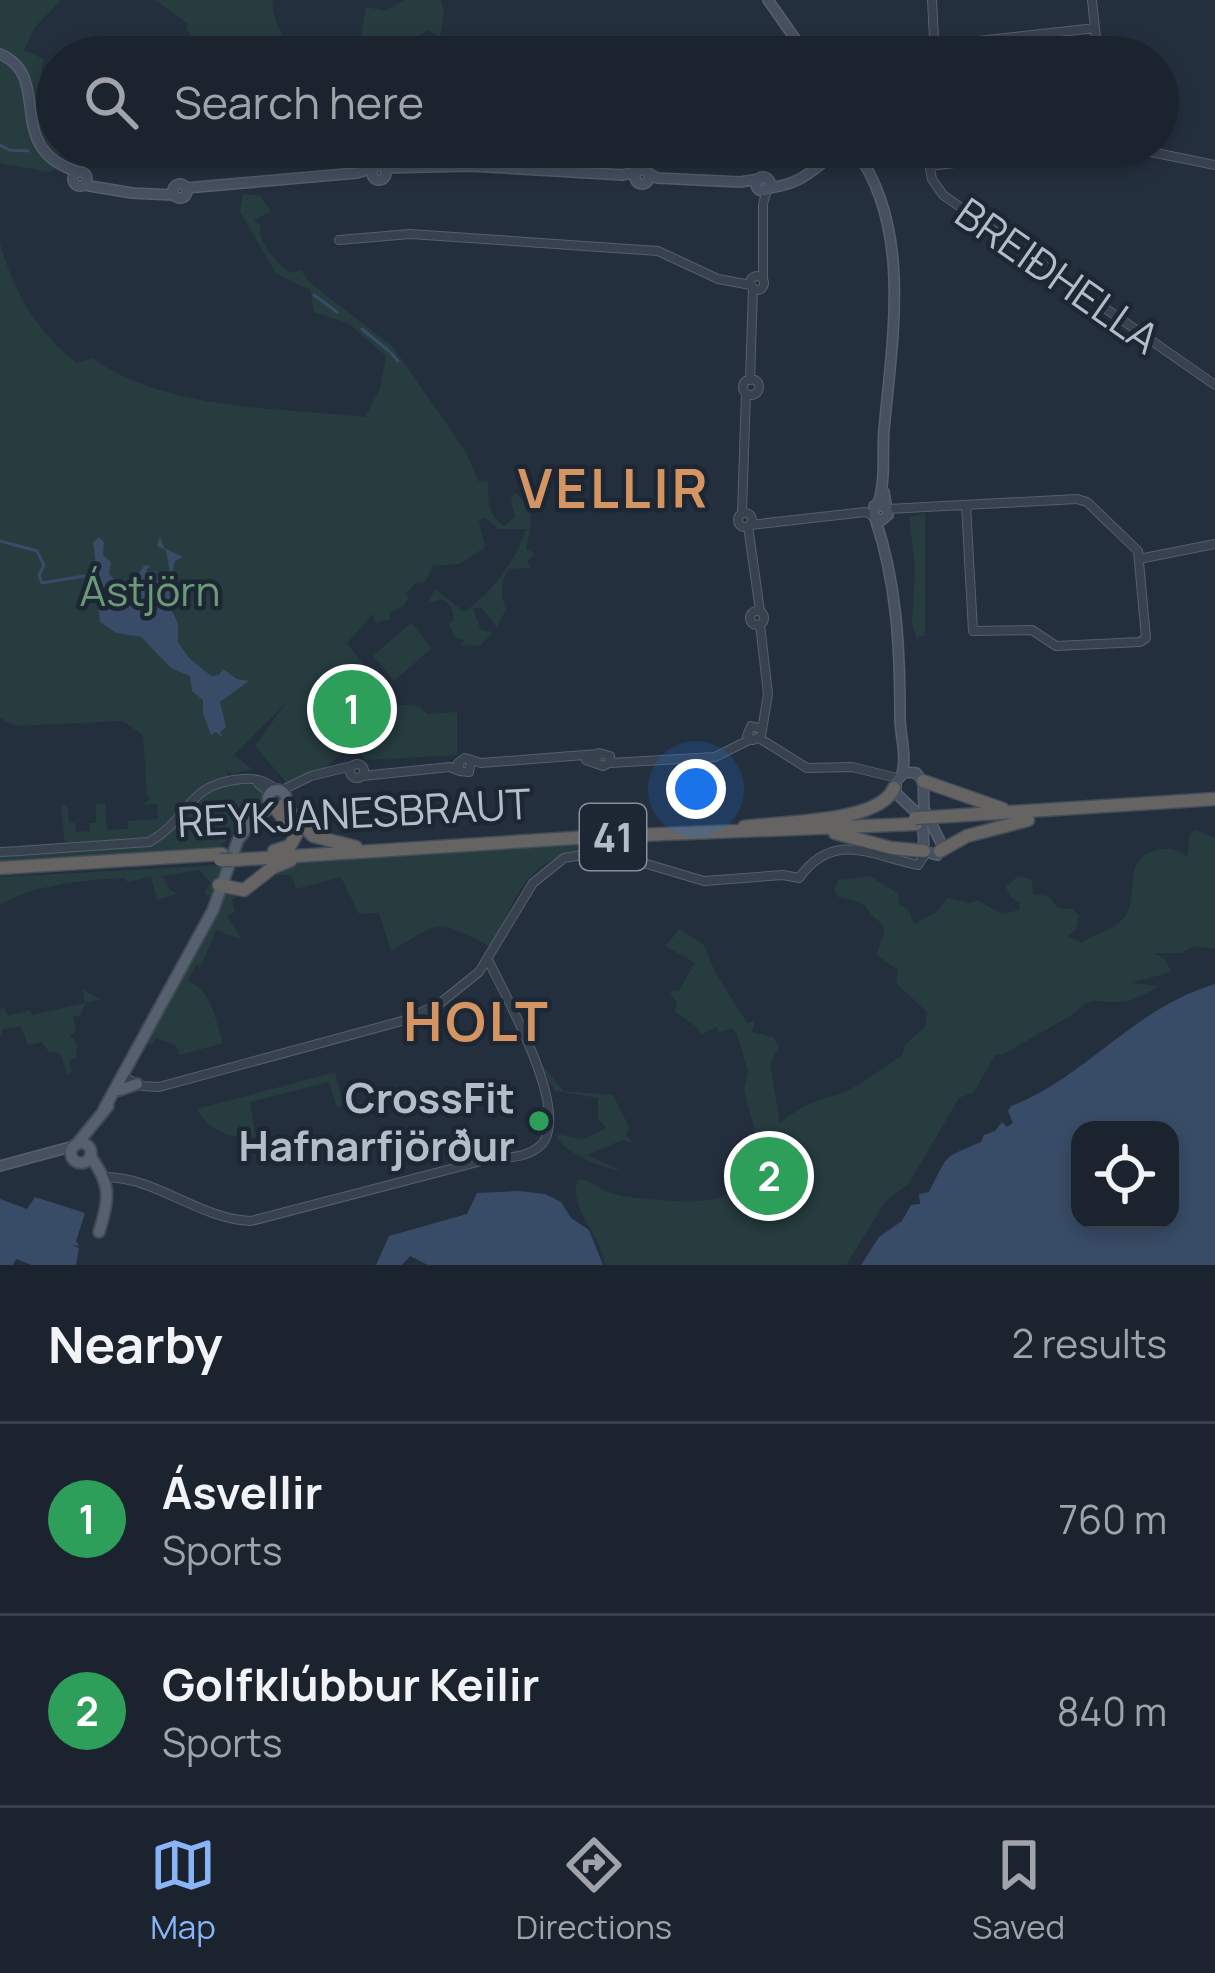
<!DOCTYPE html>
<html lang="en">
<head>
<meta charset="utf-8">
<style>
	body { margin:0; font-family:Manrope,sans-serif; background:#282f3a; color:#f1f3f6 }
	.controls { position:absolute; right:36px; bottom:36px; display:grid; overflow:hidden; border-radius:24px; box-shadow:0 6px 18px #0003 }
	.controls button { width:108px; height:108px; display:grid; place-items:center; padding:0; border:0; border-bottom:3px solid #39404a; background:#1b232e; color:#f1f3f6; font:60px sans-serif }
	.you { position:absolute; left:696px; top:789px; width:42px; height:42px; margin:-30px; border:9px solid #fff; border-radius:50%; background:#1a73e8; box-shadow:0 0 0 18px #1a73e833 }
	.badge { display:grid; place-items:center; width:78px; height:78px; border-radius:50%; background:#8ab4f8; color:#fff; font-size:39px; font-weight:700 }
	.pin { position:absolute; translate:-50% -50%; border:6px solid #fff; box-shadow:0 3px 12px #0006 }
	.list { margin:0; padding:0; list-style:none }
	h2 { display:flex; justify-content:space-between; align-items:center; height:156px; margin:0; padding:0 48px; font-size:51px }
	h2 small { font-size:39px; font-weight:400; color:#a0a4aa }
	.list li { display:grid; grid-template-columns:78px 1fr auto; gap:36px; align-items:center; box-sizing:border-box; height:192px; padding:0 48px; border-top:3px solid #39404a }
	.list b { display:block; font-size:45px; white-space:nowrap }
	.list p { margin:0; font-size:39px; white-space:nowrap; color:#a0a4aa }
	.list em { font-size:39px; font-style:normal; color:#a0a4aa }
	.icon { flex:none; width:66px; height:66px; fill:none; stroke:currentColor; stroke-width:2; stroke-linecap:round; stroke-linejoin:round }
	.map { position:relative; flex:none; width:1215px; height:1265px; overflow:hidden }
	.search { position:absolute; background:#1b232e; box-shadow:0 6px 18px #0003; left:36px; right:36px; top:36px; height:132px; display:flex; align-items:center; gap:30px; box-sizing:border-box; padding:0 42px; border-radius:66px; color:#a0a4aa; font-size:45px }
	.sheet { height:540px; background:#1b232e }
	nav { display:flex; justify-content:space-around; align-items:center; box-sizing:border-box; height:168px; border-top:3px solid #39404a; background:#1b232e; font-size:33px; color:#a0a4aa }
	nav a { display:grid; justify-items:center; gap:6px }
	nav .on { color:#8ab4f8 }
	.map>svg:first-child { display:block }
	.green { fill:#263c3f }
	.water { fill:#394c67; fill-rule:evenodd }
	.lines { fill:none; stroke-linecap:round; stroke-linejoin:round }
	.stream { stroke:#394c67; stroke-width:3 }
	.tertiary-casing { stroke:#565f6c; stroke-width:10 }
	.secondary-casing { stroke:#565f6c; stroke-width:12 }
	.primary-casing { stroke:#414a57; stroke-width:14 }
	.trunk-casing { stroke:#434c59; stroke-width:15 }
	.tertiary { stroke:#38414e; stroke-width:8 }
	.secondary { stroke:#465061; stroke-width:9 }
	.primary { stroke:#56606e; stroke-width:10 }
	.trunk { stroke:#656462; stroke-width:12 }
	.trunk-bridge-casing { stroke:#434c59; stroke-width:15; stroke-linecap:butt }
	.trunk-bridge { stroke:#656462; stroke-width:12 }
	.leisure-dot { fill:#2e9e5b; stroke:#1d2633; stroke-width:4.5 }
	.labels { text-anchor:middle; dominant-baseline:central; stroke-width:9; stroke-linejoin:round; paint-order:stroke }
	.shield { fill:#1d2633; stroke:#878f9c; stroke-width:3 }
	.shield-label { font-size:39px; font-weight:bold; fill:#b4bcc9 }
	.street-label { font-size:42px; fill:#b4bcc9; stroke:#1d2633 }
	.park-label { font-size:42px; fill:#6b9a76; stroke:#1d2633 }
	.poi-label { font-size:42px; font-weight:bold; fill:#b4bcc9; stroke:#1d2633; text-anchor:end }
	.district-label { font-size:54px; font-weight:bold; letter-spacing:3px; fill:#d59563; stroke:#1d2633 }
</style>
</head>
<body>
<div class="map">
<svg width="1215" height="1265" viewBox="0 0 1215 1265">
	<rect width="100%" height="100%" fill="#242f3e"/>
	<path class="green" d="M0,0H61L34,28L24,50L44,59C34,95 42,133 66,164L49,172L0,163Z
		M155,0H273C271,13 280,37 292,44L286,57L192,56L198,46L186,28L188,24Z
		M404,0H441L444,11L440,38L428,30L420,36L411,57H352L360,41L366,7L385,11Z
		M639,147H659L658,167L650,172L642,168L630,172L546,169L536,157L553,150L584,152L586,160L631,156Z
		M243,194L260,196L271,211L254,220L260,225C258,245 276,261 290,273L301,270L309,282L393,347L466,452L478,481L488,482C488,500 487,515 504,526L515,517L511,501L514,493C537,505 531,527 526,549L535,554L527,561L531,568L509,569C500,582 500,595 506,609L497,627L481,607L473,609L481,630L493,632L480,646L461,645L464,640L454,637L449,623L453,621C454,610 451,604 442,599L428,603L435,589L464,612C490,595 517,559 526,529H498L485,517L479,520L485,547L460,564L433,566L425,582L415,583L406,594L409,597L404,606L389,613L391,619L376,623L373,614L347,643L393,704L419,706L427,714L457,712V755L365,760L353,743L326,767L287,783L255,746L286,703L234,755L252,769L232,774L226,769L229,778C188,781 178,826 142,841L65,844L61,805H67L69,823H75L76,832L90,831V823H96V804L105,803L107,830L128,829V821L158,819L157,804L143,805L151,798L147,795L143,735L123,721L15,726L0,718V243C14,293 36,331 77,363L92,358C167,411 276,407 365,417L380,389L386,356L348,323L314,312L310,290L276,273L240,212Z
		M925,513V635L918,637V643L912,624L915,566L909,517Z
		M411,623L432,648L394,681L373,656Z
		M251,782L259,784L267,797L219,848L0,864V854L151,844L213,785Z
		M1195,830L1215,838V949L1193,946L1182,953H1154L1165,959L1171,972L1131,983L1160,986C1149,991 1134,1002 1121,1002C1100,1004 1091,994 1075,1013L1004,1054L995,1055L974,1092L959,1098L909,1183L885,1202L846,1265H605C602,1235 567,1208 578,1179C591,1179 599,1190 613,1194C633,1199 699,1205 719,1198C729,1195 733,1186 740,1179L756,1181L763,1188L769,1182L763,1175L781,1158L757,1139L744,1090L748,1072L737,1034L732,1028L719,1032L717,1027L701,1034L696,1026L675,1012L677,1002L670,995L673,990L679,991L695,963L665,946L680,929L704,945L716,974L747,1023L755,1021L752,1032L773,1037L779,1047L770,1064L780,1123C808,1101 811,1104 842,1093C857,1088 886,1065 902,1056L905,1045L925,1027L927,1012L896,983L898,970L876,955L884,934L883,924C858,907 877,904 838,897L834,891L838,880L870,876L899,894L898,904L908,909L914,924L935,913L948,898L970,903L977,900L1002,914L1019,910L1020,903L1010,897L1006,887L1018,876L1032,880L1033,894L1048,896L1058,908L1072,909L1079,915L1076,929L1068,936L1081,943C1095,932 1117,931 1127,913C1139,891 1123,860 1153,851C1166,847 1176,848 1187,857L1190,834Z
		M603,843L604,853C529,849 521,888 491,947C435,918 443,920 391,951L379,913L359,914L341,877L296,889L291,875H271L232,900L235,912L227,915L241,939L216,930L201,966L196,965L188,981C212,990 215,1019 223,1043L180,1055L175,1045L157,1038L150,1045L147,1040L222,894L280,866L306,860Z
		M223,865L215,896L206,895L205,890L211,883L199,870L163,876L169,889L177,894L157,900L151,877L127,882L125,878C84,880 35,884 0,905V877Z
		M83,989L100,1000L86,1003L80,1016H73L76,1031L70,1036L77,1043L76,1058L69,1060L72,1072L67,1074L60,1053L49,1052L42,1042L28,1045L21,1026L3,1029L0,1037V1009L4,1008L8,1016L30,1010L32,1015L85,1003Z
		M538,1060L564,1091L613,1095L629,1127L626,1135L633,1143L622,1140L587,1155L624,1172C600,1166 567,1156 555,1134L584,1139L606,1128L598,1119V1098L555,1091Z
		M335,1072L344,1106L337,1108L329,1082L250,1102L256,1137C232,1139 209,1132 197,1109Z"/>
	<path class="water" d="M160,536L164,548L183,557L175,561L172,574L179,586L174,581L169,585L171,609L178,623V642L189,658L211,676L219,675L223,669L237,679L249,681L220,702L226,727L220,732L222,737L216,732L211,735L203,713V700L192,691L190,676L171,668L141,637L116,633L100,622L97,596L88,592L97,593L100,589L98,579L84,576L97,572L93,542L99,537L104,542L103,555L111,562L109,574L115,580H132L145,565L150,566L146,571H156L161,586L172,581L167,576L170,573L166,550L157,546Z
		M1215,984V1265H861L879,1237L902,1221L911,1205L920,1204L919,1194L929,1192C950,1153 939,1160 981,1142L984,1135L995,1131L1002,1122L1007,1127L1013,1123L1008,1111L1011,1106C1087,1077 1132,1009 1215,984ZM1080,1130H1170V1220H1080Z
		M519,1191L545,1194L561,1202L571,1218L589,1230L603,1265H428L410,1256L402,1265H376L389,1236L467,1214L477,1193Z
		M35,1197L85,1213L76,1241L79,1246L72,1245L79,1248L76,1265H32L16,1259L13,1265H0V1199L27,1209Z"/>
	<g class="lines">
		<path class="stream" d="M0,145L9,150L28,151
			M314,295L337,312
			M362,329L389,351
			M391,353L398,361
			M0,541L37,551L44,565L39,575L42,583L84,576"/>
		<defs>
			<path id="tertiary" d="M932,0L935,57
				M1092,0L1098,57
				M934,46L1095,28
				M926,147L932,179L943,195L1215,385
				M1127,147L1215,165
				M930,166L1085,147
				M339,240L410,234L658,251L718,279L751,285
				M750 283a7 7 0 1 1 14 0a7 7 0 1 1-14 0Z
				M763,278V204L767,190
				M743 387a8 8 0 1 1 16 0a8 8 0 1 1-16 0Z
				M750,380L753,288
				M888,509L1077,499L1087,502L1138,551L1146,638L1140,642L1056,646L1032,630L973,631L966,505
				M742,513L746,393
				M738 520a7 7 0 1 1 14 0a7 7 0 1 1-14 0Z
				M750,525L865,512L872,515
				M748,526L760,611
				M1139,559L1215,544
				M750 618a7 7 0 1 1 14 0a7 7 0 1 1-14 0Z
				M760,624L768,694L761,736L753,740L747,736L751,726L761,729
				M759,738L807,768L852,767L897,778
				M586,760L603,766L609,763L610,756L599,753L596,762
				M471,761L469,772L460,771L458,763L465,758L481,763L597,754
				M610,763L715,757L751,739
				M350 771a7 7 0 1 1 14 0a7 7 0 1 1-14 0Z
				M362,776L450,767L460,771
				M258,783L270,794
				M280,791L311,776L352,766
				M19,851L149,842C191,819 184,784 242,779C258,778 266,781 278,791
				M0,852L22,851
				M123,1077L142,1086L159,1087L402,1021L439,1004L479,972L533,883L564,858L582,855L640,862L704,881L783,875L799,878C834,830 870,855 918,865L926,853
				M105,1177C156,1177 199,1219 251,1221L489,1159C508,1157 527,1159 542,1144C571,1111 505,995 488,960"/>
			<path id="secondary" d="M768,0L808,57
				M0,54C55,77 1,149 79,172
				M855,150C913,228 892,340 884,430C882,453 886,482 878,503
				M372 173a7 7 0 1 1 14 0a7 7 0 1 1-14 0Z
				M384,168L470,166L623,175L639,171
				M635 177a7 7 0 1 1 14 0a7 7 0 1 1-14 0Z
				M73 179a7 7 0 1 1 14 0a7 7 0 1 1-14 0Z
				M648,173L657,178L740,182L760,179
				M756 184a7 7 0 1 1 14 0a7 7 0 1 1-14 0Z
				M173 191a7 7 0 1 1 14 0a7 7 0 1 1-14 0Z
				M84,185L132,193L173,195
				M186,188L357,173L374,168
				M769,188C815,182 816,158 852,147
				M884,492L888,515L882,520L874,517V506H886
				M875,518C897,583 900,649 900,717C900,736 907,754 902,774
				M905,772L916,773L923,781L924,809L942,845L937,855L924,851C923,809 922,820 896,793V781Z
				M0,1166L74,1146"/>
			<path id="primary" d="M268 799a9 9 0 1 1 18 0a9 9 0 1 1-18 0Z
				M120,1090L137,1084
				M104,1109L213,910L238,840L256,816L272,807
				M71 1153a10 10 0 1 1 20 0a10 10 0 1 1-20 0Z
				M76,1145L108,1106
				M90,1156C111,1184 110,1198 99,1232"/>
			<path id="trunk" d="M923,781L1003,809
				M284,805L313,836L356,847
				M934,817L1215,799
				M744,827C779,821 879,824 894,788
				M835,833L891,848L924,851
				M274,851L290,846L296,835L275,808
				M940,851L967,836L1028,820
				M233,860L590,837L916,824
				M0,868L222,854
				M219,885L244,890L272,868L291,860"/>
		</defs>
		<use href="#tertiary" class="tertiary-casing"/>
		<use href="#secondary" class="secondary-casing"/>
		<use href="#primary" class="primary-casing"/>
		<use href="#trunk" class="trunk-casing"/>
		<use href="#tertiary" class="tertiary"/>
		<use href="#secondary" class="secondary"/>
		<use href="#primary" class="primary"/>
		<use href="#trunk" class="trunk"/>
		<defs>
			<path id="trunk-bridge" d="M915,818L934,817
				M220,860H233"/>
		</defs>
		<use href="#trunk-bridge" class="trunk-bridge-casing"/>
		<use href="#trunk-bridge" class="trunk-bridge"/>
	</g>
	<circle class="leisure-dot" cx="539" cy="1121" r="12"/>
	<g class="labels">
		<rect class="shield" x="580" y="804" width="66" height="66" rx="9"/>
		<g class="shield-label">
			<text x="613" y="837">41</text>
		</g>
		<g class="street-label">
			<text transform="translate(1058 275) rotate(35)">BREIÐHELLA</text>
			<text transform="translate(354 812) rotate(-3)">REYKJANESBRAUT</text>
		</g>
		<g class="park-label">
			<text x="150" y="590">Ástjörn</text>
		</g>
		<g class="poi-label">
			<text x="515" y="1097">CrossFit<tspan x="515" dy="48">Hafnarfjörður</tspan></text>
		</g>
		<g class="district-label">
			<text x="614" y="487">VELLIR</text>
			<text x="477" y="1020">HOLT</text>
		</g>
	</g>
</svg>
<div class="controls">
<button><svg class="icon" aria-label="locate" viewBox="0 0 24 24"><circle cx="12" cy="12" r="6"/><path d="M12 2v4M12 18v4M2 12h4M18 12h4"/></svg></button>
</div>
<div class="you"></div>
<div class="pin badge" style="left:352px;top:709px;background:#2e9e5b">1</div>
<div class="pin badge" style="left:769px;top:1176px;background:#2e9e5b">2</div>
<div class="search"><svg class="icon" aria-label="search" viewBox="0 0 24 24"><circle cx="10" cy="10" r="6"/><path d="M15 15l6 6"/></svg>Search here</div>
</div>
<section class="sheet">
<h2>Nearby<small>2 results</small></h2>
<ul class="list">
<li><span class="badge" style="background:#2e9e5b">1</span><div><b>Ásvellir</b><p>Sports</p></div><em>760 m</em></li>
<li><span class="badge" style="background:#2e9e5b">2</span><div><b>Golfklúbbur Keilir</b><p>Sports</p></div><em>840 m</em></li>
</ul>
</section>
<nav>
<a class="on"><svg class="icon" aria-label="map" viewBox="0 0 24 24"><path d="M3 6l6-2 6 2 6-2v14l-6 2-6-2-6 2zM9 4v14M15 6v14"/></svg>Map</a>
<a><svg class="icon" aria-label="directions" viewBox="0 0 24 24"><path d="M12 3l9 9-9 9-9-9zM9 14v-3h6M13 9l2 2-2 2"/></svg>Directions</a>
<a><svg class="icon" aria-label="saved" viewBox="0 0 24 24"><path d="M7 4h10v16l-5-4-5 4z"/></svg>Saved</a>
</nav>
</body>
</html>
